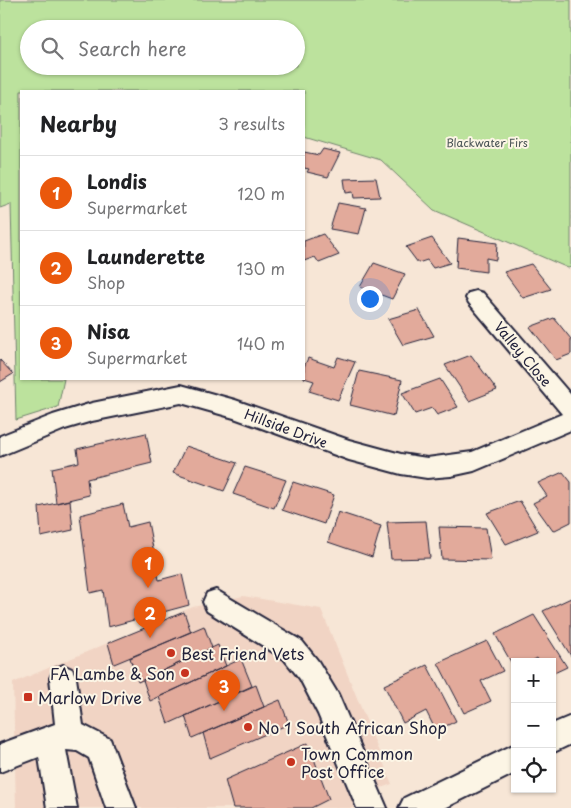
<!DOCTYPE html>
<html lang="en">
<head>
<meta charset="utf-8">
<style>
	body { margin:0; font-family:"Playpen Sans",sans-serif; background:#f6f6f6; color:#202124 }
	.controls { position:absolute; right:15px; bottom:15px; display:grid; overflow:hidden; border-radius:0px; box-shadow:0 1px 4px #0004 }
	.controls button { width:45px; height:45px; display:grid; place-items:center; padding:0; border:0; border-bottom:1px solid #e0e0e0; background:#fff; color:#202124; font:25px sans-serif }
	.you { position:absolute; left:369px; top:298px; width:18px; height:18px; margin:-12px; border:4px solid #fff; border-radius:50%; background:#1a73e8; box-shadow:0 0 0 8px #1a73e833 }
	.badge { display:grid; place-items:center; width:32px; height:32px; border-radius:50%; background:#ea580c; color:#fff; font-size:16px; font-weight:700 }
	.pin { position:absolute; translate:-50% -41px; filter:drop-shadow(0 1px 2px #0008) }
	.pin::after { content:''; position:absolute; top:26px; width:18px; height:15px; background:inherit; clip-path:polygon(0 0,100% 0,50% 100%) }
	.list { margin:0; padding:0; list-style:none }
	h2 { display:flex; justify-content:space-between; align-items:center; height:65px; margin:0; padding:0 20px; font-size:21px }
	h2 small { font-size:16px; font-weight:400; color:#757577 }
	.list li { display:grid; grid-template-columns:32px 1fr auto; gap:15px; align-items:center; box-sizing:border-box; height:75px; padding:0 20px; border-top:1px solid #e0e0e0 }
	.list b { display:block; font-size:19px; white-space:nowrap }
	.list p { margin:0; font-size:16px; white-space:nowrap; color:#757577 }
	.list em { font-size:16px; font-style:normal; color:#757577 }
	.icon { flex:none; width:28px; height:28px; fill:none; stroke:currentColor; stroke-width:2; stroke-linecap:round; stroke-linejoin:round }
	.map { position:relative; flex:none; width:571px; height:808px; overflow:hidden }
	.search { position:absolute; background:#fff; box-shadow:0 1px 4px #0004; left:20px; top:20px; width:285px; height:55px; display:flex; align-items:center; gap:12px; box-sizing:border-box; padding:0 18px; border-radius:28px; color:#757577; font-size:19px }
	.panel { position:absolute; background:#fff; box-shadow:0 1px 4px #0004; left:20px; top:90px; width:285px; height:290px; border-radius:0px }
	.map>svg:first-child { display:block }
	.built { fill:#f1d4c4 }
	.green { fill:#bce29d; stroke:#6f826c; fill-rule:evenodd }
	.building { fill:#e2aa9b; stroke:#22223b }
	.lines { fill:none; stroke-linecap:round; stroke-linejoin:round }
	.minor-casing { stroke:#22223b; stroke-width:4 }
	.minor { fill:#fcf5e5; fill-rule:evenodd }
	.poi-dot { fill:#c8321e; stroke:#fcf5e5; stroke-width:2 }
	.labels { text-anchor:middle; dominant-baseline:central; stroke-width:4; stroke-linejoin:round; paint-order:stroke }
	.far-park-label { font-size:11px; fill:#485254; stroke:#fcf5e5 }
	.street-label { font-size:14px; fill:#22223b; stroke:#fcf5e5 }
	.near-poi-label { font-size:16px; fill:#22223b; stroke:#fcf5e5; text-anchor:start }
</style>
</head>
<body>
<div class="map">
<svg width="571" height="808" viewBox="0 0 571 808">
	<rect width="100%" height="100%" fill="#f7e6d6"/>
	<filter id="ink" filterUnits="userSpaceOnUse"><feTurbulence type="fractalNoise" baseFrequency=".02" numOctaves="2"/><feDisplacementMap in="SourceGraphic" scale="10" xChannelSelector="R" yChannelSelector="G"/><feConvolveMatrix kernelMatrix="1 2 1 2 8 2 1 2 1" color-interpolation-filters="sRGB"/></filter>
	<g filter="url(#ink)">
		<path class="built" d="M243,596L321,609L392,784L353,798L354,808H16L13,683L193,607Z"/>
		<path class="green" d="M0,0H571V267L568,268L434,210L381,160L304,137V91H21V379H64L58,407L16,420L11,204L0,208ZM29,29H296V66H29Z"/>
		<path class="building" d="M323,149L340,153L328,177L307,172L309,169L304,168V152L319,155Z
			M376,178L380,197L354,198L353,192L346,193L344,179Z
			M338,203L366,208L359,234L330,229Z
			M323,234L339,255L319,263L315,257L304,261V241Z
			M432,238L450,263L433,268L427,260L418,263L406,247Z
			M458,238L497,243L496,260L486,258V272L456,268Z
			M374,263L405,274L392,299L360,287Z
			M531,264L551,289L523,298L504,272Z
			M419,310L434,336L403,345L388,319Z
			M554,318L571,339V354L556,360L530,327Z
			M471,355L497,390L469,401L445,365Z
			M338,357L355,362L338,400L309,391L314,381L304,378V367L308,358L334,367Z
			M0,360L13,374L0,382Z
			M359,371L402,380L394,416L350,405Z
			M440,379L458,407L437,415L432,408L415,414L402,393Z
			M146,433L152,463L87,479L89,495L56,503L52,468L79,462L77,449Z
			M186,446L237,463L224,491L173,473Z
			M245,467L286,480L274,508L233,494Z
			M563,472L571,482V522L553,531L533,503L547,496L538,483Z
			M293,482L334,495L324,524L282,510Z
			M70,500L73,530L41,537L39,507Z
			M520,501L538,531L506,544L487,513Z
			M123,504L128,527L148,522L159,580L182,574L189,605L108,627L103,590L90,593L80,515Z
			M338,512L381,526L372,557L328,542Z
			M426,521L430,558L391,559L387,522Z
			M439,527L486,528L491,560L442,559Z
			M571,598V656L543,611Z
			M184,612L191,632L114,664L108,643Z
			M534,615L567,667L552,674V662H539L537,658L530,662H515V669L495,634Z
			M204,626L212,648L138,682L130,658Z
			M487,641L503,671L481,681L491,701L464,713L438,663Z
			M218,645L226,666L150,701L143,680Z
			M241,659L252,686L168,724L159,697Z
			M427,665L456,721L436,731L426,711L403,723L384,685Z
			M256,685L264,707L192,738L185,716Z
			M280,700L289,724L210,758L203,733Z
			M308,743L329,799L311,808H233L225,780Z"/>
		<g class="lines">
			<defs>
				<path id="minor" d="M476,291L483,293L571,395V430L474,471L451,476L427,478L401,474L349,460L234,418L181,403L92,421L65,429L0,456V436L53,415L92,403L181,385L235,400L349,440L401,454L427,458L472,452L562,414L469,303L466,298L469,293Z
					M216,590L302,641L318,661L338,694L387,808H357L318,714L300,679L284,659L207,611L203,602L207,593Z
					M63,665L72,669L76,678L83,725L110,739L136,808H106L89,758L77,751L66,750L77,808H47L39,757L0,772V744L55,724L50,678L54,669Z
					M571,716V744L552,753V724Z
					M515,744V773L445,808H399L404,798Z"/>
			</defs>
			<use href="#minor" class="minor-casing"/>
			<use href="#minor" class="minor"/>
		</g>
	</g>
	<g class="poi-dot">
		<circle cx="171" cy="653" r="5"/>
		<circle cx="185" cy="673" r="5"/>
		<rect x="23" y="692" width="10" height="10" rx="2.5"/>
		<circle cx="248" cy="727" r="5"/>
		<circle cx="291" cy="762" r="5"/>
	</g>
	<g class="labels">
		<g class="far-park-label">
			<text x="487" y="142">Blackwater Firs</text>
		</g>
		<g class="street-label">
			<text transform="translate(523 354) rotate(50)">Valley Close</text>
			<text transform="translate(286 428) rotate(20)">Hillside Drive</text>
		</g>
		<g class="near-poi-label">
			<text x="181" y="653">Best Friend Vets</text>
			<text x="175" y="673" text-anchor="end">FA Lambe &amp; Son</text>
			<text x="38" y="697">Marlow Drive</text>
			<text x="258" y="727">No 1 South African Shop</text>
			<text x="301" y="753">Town Common<tspan x="301" dy="18">Post Office</tspan></text>
		</g>
	</g>
</svg>
<div class="controls">
<button>+</button>
<button>−</button>
<button><svg class="icon" aria-label="locate" viewBox="0 0 24 24"><circle cx="12" cy="12" r="6"/><path d="M12 2v4M12 18v4M2 12h4M18 12h4"/></svg></button>
</div>
<div class="you"></div>
<div class="pin badge" style="left:148px;top:588px">1</div>
<div class="pin badge" style="left:150px;top:638px">2</div>
<div class="pin badge" style="left:224px;top:711px">3</div>
<div class="search"><svg class="icon" aria-label="search" viewBox="0 0 24 24"><circle cx="10" cy="10" r="6"/><path d="M15 15l6 6"/></svg>Search here</div>
<section class="panel">
<h2>Nearby<small>3 results</small></h2>
<ul class="list">
<li><span class="badge">1</span><div><b>Londis</b><p>Supermarket</p></div><em>120 m</em></li>
<li><span class="badge">2</span><div><b>Launderette</b><p>Shop</p></div><em>130 m</em></li>
<li><span class="badge">3</span><div><b>Nisa</b><p>Supermarket</p></div><em>140 m</em></li>
</ul>
</section>
</div>
</body>
</html>
